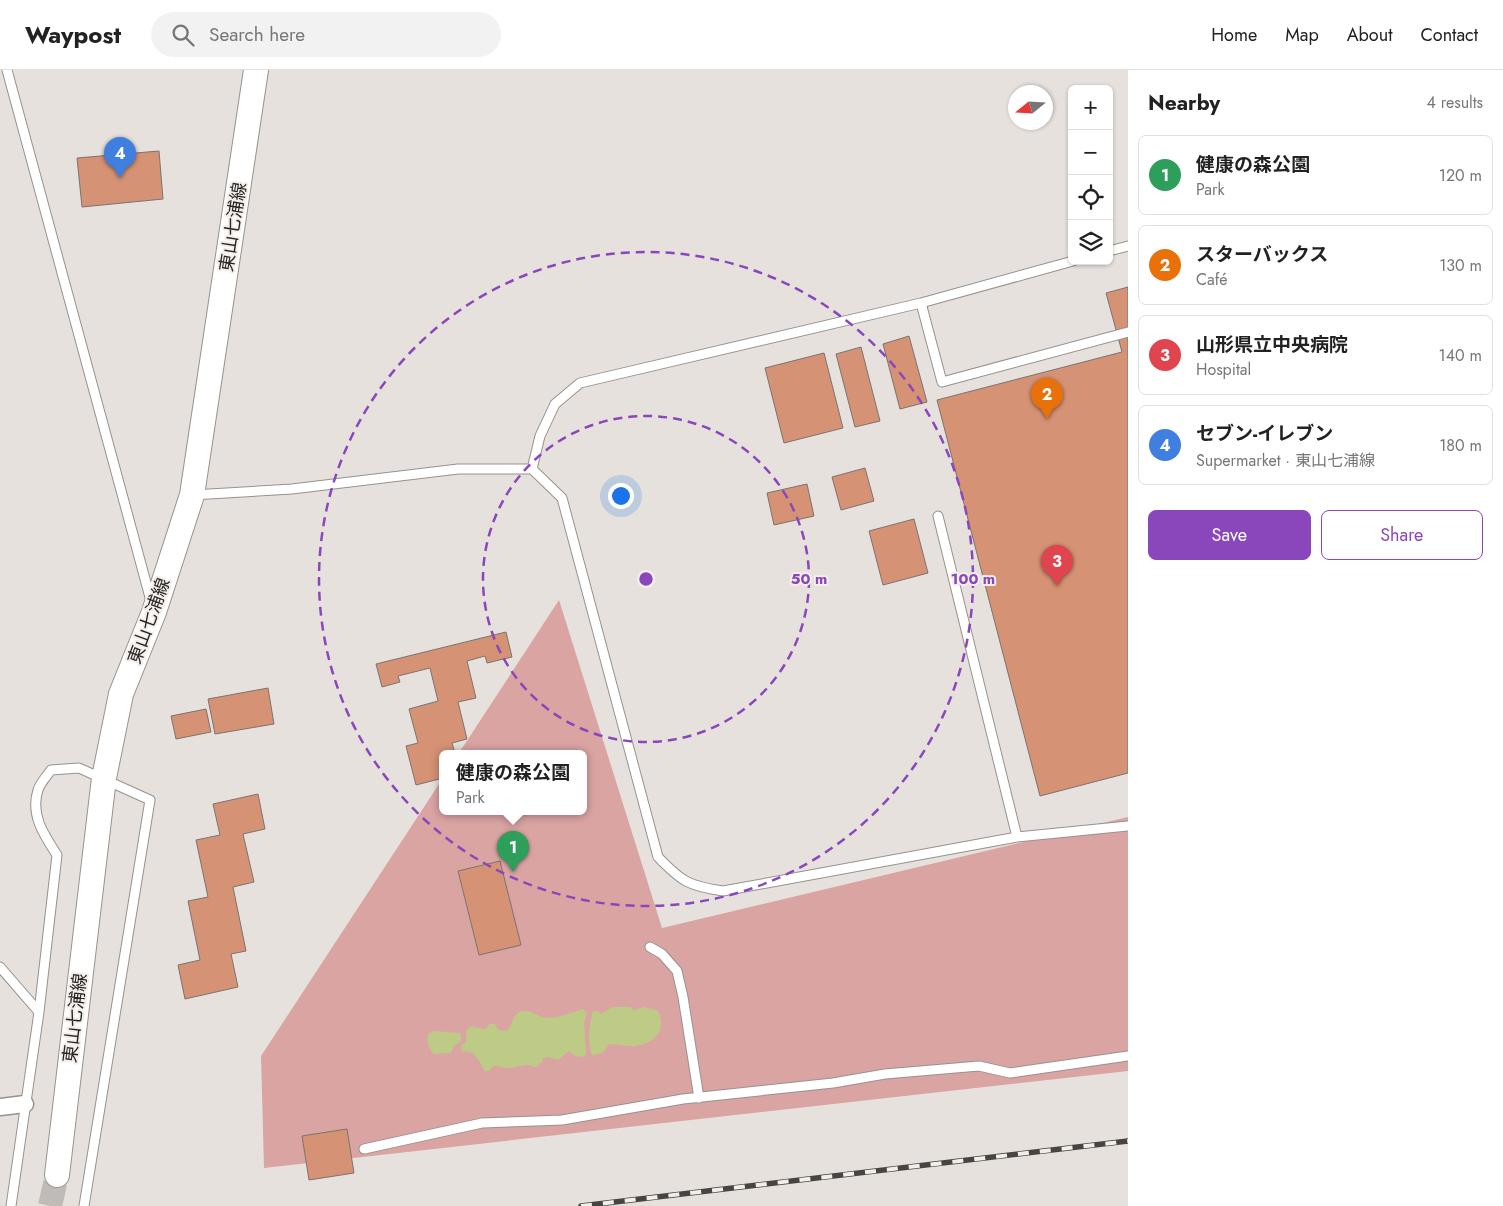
<!DOCTYPE html>
<html lang="en">
<head>
<meta charset="utf-8">
<style>
	body { margin:0; font-family:Jost,"Noto Sans JP",sans-serif; background:#f2f2f2; color:#222 }
	.controls { position:absolute; right:15px; top:15px; display:grid; overflow:hidden; border-radius:8px; box-shadow:0 1px 4px #0004 }
	.controls button { width:45px; height:45px; display:grid; place-items:center; padding:0; border:0; border-bottom:1px solid #e0e0e0; background:#fff; color:#222; font:25px sans-serif }
	.compass { position:absolute; left:1008px; top:15px; width:45px; height:45px; border-radius:50%; background:#fff; box-shadow:0 1px 4px #0004; rotate:252deg }
	.you { position:absolute; left:620px; top:425px; width:18px; height:18px; margin:-12px; border:4px solid #fff; border-radius:50%; background:#1a73e8; box-shadow:0 0 0 8px #1a73e833 }
	.badge { display:grid; place-items:center; width:32px; height:32px; border-radius:50%; background:#8a47bc; color:#fff; font-size:16px; font-weight:700 }
	.pin { position:absolute; translate:-50% -41px; filter:drop-shadow(0 1px 2px #0008) }
	.pin::after { content:''; position:absolute; top:26px; width:18px; height:15px; background:inherit; clip-path:polygon(0 0,100% 0,50% 100%) }
	.popup { position:absolute; left:439px; top:680px; width:148px; height:65px; box-sizing:border-box; display:grid; place-content:center; border-radius:8px; background:#fff; filter:drop-shadow(0 1px 4px #0005); font-size:16px; white-space:nowrap; color:#767676 }
	.popup b { font-size:19px; color:#222 }
	.popup::after { content:''; position:absolute; left:50%; top:100%; margin-left:-10px; border:10px solid transparent; border-top-color:#fff }
	.list { margin:0; padding:0; list-style:none }
	h2 { display:flex; justify-content:space-between; align-items:center; height:65px; margin:0; padding:0 20px; font-size:21px }
	h2 small { font-size:16px; font-weight:400; color:#767676 }
	.list li { display:grid; grid-template-columns:32px 1fr auto; gap:15px; align-items:center; box-sizing:border-box; height:80px; margin:0 10px 10px; padding:0 10px; border:1px solid #e0e0e0; border-radius:8px }
	.list b { display:block; font-size:19px; white-space:nowrap }
	.list p { margin:0; font-size:16px; white-space:nowrap; color:#767676 }
	.list em { font-size:16px; font-style:normal; color:#767676 }
	.actions { display:flex; gap:10px; padding:15px 20px }
	.actions a { flex:1; padding:11px 0; border:1px solid #8a47bc; border-radius:8px; text-align:center; font-size:18px; color:#8a47bc }
	.actions .main { background:#8a47bc; color:#fff }
	.icon { flex:none; width:28px; height:28px; fill:none; stroke:currentColor; stroke-width:2; stroke-linecap:round; stroke-linejoin:round }
	.map { position:relative; flex:none; width:1128px; height:1136px; overflow:hidden }
	header { display:flex; align-items:center; gap:30px; box-sizing:border-box; height:70px; padding:0 25px; background:#fff; border-bottom:1px solid #e0e0e0 }
	header strong { font-size:24px }
	nav { display:flex; gap:28px; margin-inline-start:auto; font-size:18px }
	.search { width:350px; height:45px; background:#f2f2f2; display:flex; align-items:center; gap:12px; box-sizing:border-box; padding:0 18px; border-radius:28px; color:#767676; font-size:19px }
	main { display:flex }
	aside { flex:1; background:#fff }
	.map>svg:first-child { display:block }
	.green { fill:#daa4a3 }
	.water { fill:#becb86 }
	.building { fill:#d59275; stroke:#7a7371 }
	.lines { fill:none; stroke-linecap:round; stroke-linejoin:round }
	.secondary-tunnel { stroke:#c0bbb7; stroke-width:24; stroke-dasharray:24 12; stroke-linecap:butt }
	.lane-casing { stroke:#97928e; stroke-width:11 }
	.street-casing { stroke:#97928e; stroke-width:19 }
	.secondary-casing { stroke:#97928e; stroke-width:26 }
	.lane { stroke:#fff; stroke-width:9 }
	.street { stroke:#fff; stroke-width:16 }
	.secondary { stroke:#fff; stroke-width:24 }
	.rail-casing { stroke:#474442; stroke-width:5.5 }
	.rail { stroke:#f3eee9; stroke-width:4; stroke-dasharray:11; stroke-linecap:butt }
	.ring { fill:none; stroke:#8a47bc; stroke-width:2.5; stroke-dasharray:9 6 }
	.labels { text-anchor:middle; dominant-baseline:central; stroke-width:4; stroke-linejoin:round; paint-order:stroke }
	.street-label { font-size:18px; fill:#272523; stroke:#f3eee9 }
	.centre { fill:#8a47bc; stroke:#f3eee9; stroke-width:2.5 }
	.ring-label { font-size:15px; text-anchor:middle; font-weight:bold; fill:#8a47bc; stroke:#f3eee9; stroke-width:4; stroke-linejoin:round; paint-order:stroke }
</style>
</head>
<body>
<header>
<strong>Waypost</strong>
<div class="search"><svg class="icon" aria-label="search" viewBox="0 0 24 24"><circle cx="10" cy="10" r="6"/><path d="M15 15l6 6"/></svg>Search here</div>
<nav><a>Home</a><a>Map</a><a>About</a><a>Contact</a></nav>
</header>
<main>
<div class="map">
<svg width="1128" height="1136" viewBox="0 0 1128 1136">
	<rect width="100%" height="100%" fill="#e6e1dc"/>
	<path class="green" d="M559,530L662,858L1128,747V1001L264,1098L261,986L443,708V741H583V683H459Z"/>
	<path class="water" d="M613,937H630L634,940L644,937L658,941C668,962 652,976 631,976C624,976 618,974 611,974L608,975L603,983L592,985C587,973 589,954 593,941H597L601,944Z
		M583,939L587,943L584,952L586,984L583,987L575,986L569,981L558,990L548,987L543,988L542,992L536,997C533,996 530,995 527,995C516,996 506,1001 496,995L492,997L489,1001H485C479,991 475,979 462,982L461,976L466,972V960L472,956L482,959H486L489,954H495C498,961 501,962 508,960C511,956 512,950 515,946C526,933 537,948 548,948C559,948 572,942 583,939Z
		M434,961L459,963L461,964V971L454,976L451,983L434,984C429,979 426,971 428,964Z"/>
	<path class="building" d="M159,81L163,129L82,137L77,88Z
		M1128,217V703L1040,726L937,330L1122,282L1106,223Z
		M909,266L927,332L900,339L883,274Z
		M861,277L880,351L855,357L836,284Z
		M824,283L843,358L784,373L765,298Z
		M865,398L874,431L841,440L832,407Z
		M807,414L814,446L774,455L767,423Z
		M914,449L928,503L883,515L869,461Z
		M506,562L512,587L487,593L485,586L467,591L476,628L458,632L467,669L452,673L455,683H443V708L416,715L406,676L418,673L409,639L438,631L430,598L398,606L400,612L382,617L376,594Z
		M268,618L274,654L215,664L208,629Z
		M206,639L211,662L176,669L171,646Z
		M258,724L265,759L243,764L254,812L233,817L246,881L231,884L238,917L185,929L178,895L200,890L188,831L208,827L196,770L220,765L213,734Z
		M500,791L521,875L479,885L458,801Z
		M347,1059L354,1103L309,1110L302,1066Z"/>
	<g class="lines">
		<path class="secondary-tunnel" d="M50,1136L57,1105"/>
		<defs>
			<path id="lane" d="M7,0L151,531
				M1109,181L1128,176
				M921,233L942,312L1128,262
				M532,399L540,366L555,334L580,313L921,233L1073,191
				M192,425L292,419L458,399H532L562,428L658,787C682,812 689,816 723,821L1017,767
				M938,446L1017,767L1128,756
				M650,877L662,884L677,901L683,927L699,1028
				M0,897L39,942
				M364,1079L482,1053L562,1050L683,1029L833,1013L885,1004L979,996L1010,1003L1128,986
				M11,1136L39,942L57,785C44,765 30,745 38,720C40,713 47,706 51,700L79,698L150,730L84,1136"/>
			<path id="street" d="M0,1037L25,1034"/>
			<path id="secondary" d="M57,1105L104,708L121,624L154,542L192,425L256,0"/>
		</defs>
		<use href="#lane" class="lane-casing"/>
		<use href="#street" class="street-casing"/>
		<use href="#secondary" class="secondary-casing"/>
		<use href="#lane" class="lane"/>
		<use href="#street" class="street"/>
		<use href="#secondary" class="secondary"/>
		<defs>
			<path id="rail" d="M581,1136L1128,1071"/>
		</defs>
		<use href="#rail" class="rail-casing"/>
		<use href="#rail" class="rail"/>
	</g>
	<g class="ring">
		<circle cx="646" cy="509" r="163"/>
		<circle cx="646" cy="509" r="327"/>
	</g>
	<g class="labels">
		<g class="street-label">
			<text transform="translate(233 157) rotate(-81)">東山七浦線</text>
			<text transform="translate(149 551) rotate(-70)">東山七浦線</text>
			<text transform="translate(75 948) rotate(-83)">東山七浦線</text>
		</g>
	</g>
	<circle cx="646" cy="509" r="8" class="centre"/>
	<g class="ring-label">
		<text x="809" y="514">50 m</text>
		<text x="973" y="514">100 m</text>
	</g>
</svg>
<div class="controls">
<button>+</button>
<button>−</button>
<button><svg class="icon" aria-label="locate" viewBox="0 0 24 24"><circle cx="12" cy="12" r="6"/><path d="M12 2v4M12 18v4M2 12h4M18 12h4"/></svg></button>
<button><svg class="icon" aria-label="layers" viewBox="0 0 24 24"><path d="M12 4l9 5-9 5-9-5zM3 14l9 5 9-5"/></svg></button>
</div>
<svg class="compass" viewBox="-18 -18 36 36"><path d="M0-13l5 13h-10z" fill="#e53935"/><path d="M0 13l5-13h-10z" fill="#767676"/></svg>
<div class="you"></div>
<div class="pin badge" style="left:513px;top:802px;background:#2e9e5b">1</div>
<div class="popup"><b>健康の森公園</b>Park</div>
<div class="pin badge" style="left:1047px;top:349px;background:#e8710a">2</div>
<div class="pin badge" style="left:1057px;top:516px;background:#e0444e">3</div>
<div class="pin badge" style="left:120px;top:108px;background:#3f7fe0">4</div>
</div>
<aside>
<h2>Nearby<small>4 results</small></h2>
<ul class="list">
<li><span class="badge" style="background:#2e9e5b">1</span><div><b>健康の森公園</b><p>Park</p></div><em>120 m</em></li>
<li><span class="badge" style="background:#e8710a">2</span><div><b>スターバックス</b><p>Café</p></div><em>130 m</em></li>
<li><span class="badge" style="background:#e0444e">3</span><div><b>山形県立中央病院</b><p>Hospital</p></div><em>140 m</em></li>
<li><span class="badge" style="background:#3f7fe0">4</span><div><b>セブン-イレブン</b><p>Supermarket · 東山七浦線</p></div><em>180 m</em></li>
</ul>
<div class="actions"><a class="main">Save</a><a>Share</a></div>
</aside>
</main>
</body>
</html>
